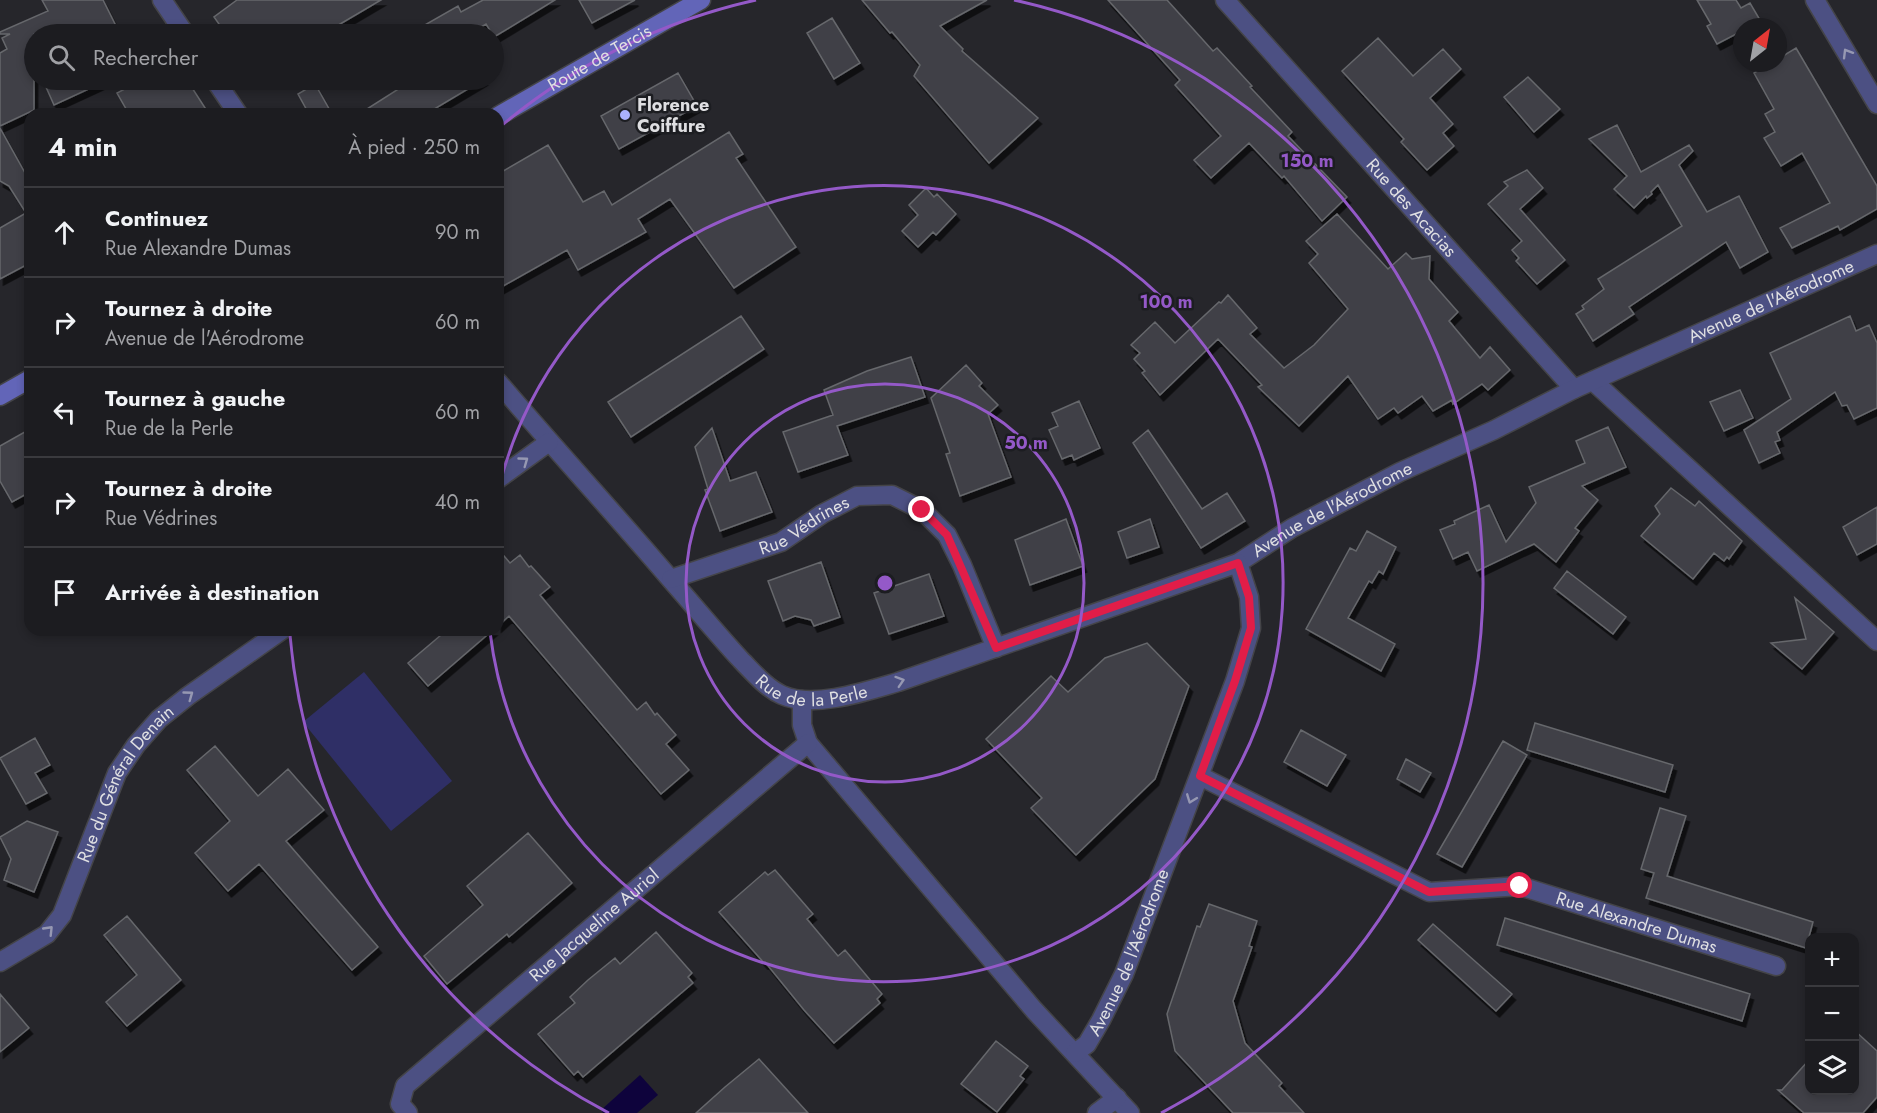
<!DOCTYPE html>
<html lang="fr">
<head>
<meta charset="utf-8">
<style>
	body { margin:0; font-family:Jost,sans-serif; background:#29292d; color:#f1f3f6 }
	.controls { position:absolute; right:18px; bottom:18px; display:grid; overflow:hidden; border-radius:12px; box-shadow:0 3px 9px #0003 }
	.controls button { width:54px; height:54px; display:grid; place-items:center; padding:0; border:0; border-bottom:2px solid #3a3a3e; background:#1c1c20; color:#f1f3f6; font:30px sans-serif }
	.compass { position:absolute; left:1733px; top:18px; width:54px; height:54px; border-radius:50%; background:#1c1c20; box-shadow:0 3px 9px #0003; rotate:31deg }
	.stop { position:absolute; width:18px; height:18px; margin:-14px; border:4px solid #e11d48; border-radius:50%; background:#fff }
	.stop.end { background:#e11d48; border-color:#fff; box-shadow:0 2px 6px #0008 }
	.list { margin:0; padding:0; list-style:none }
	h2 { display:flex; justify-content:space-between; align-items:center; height:78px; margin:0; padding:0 24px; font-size:26px }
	h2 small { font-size:20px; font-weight:400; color:#a0a1a5 }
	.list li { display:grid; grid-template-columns:39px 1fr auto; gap:18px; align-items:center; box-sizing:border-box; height:90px; padding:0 24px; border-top:2px solid #3a3a3e }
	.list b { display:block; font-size:22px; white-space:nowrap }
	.list p { margin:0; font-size:20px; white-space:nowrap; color:#a0a1a5 }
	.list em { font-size:20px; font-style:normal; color:#a0a1a5 }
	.icon { flex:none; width:33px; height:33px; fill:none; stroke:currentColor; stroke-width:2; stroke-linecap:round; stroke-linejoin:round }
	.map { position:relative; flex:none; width:1877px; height:1113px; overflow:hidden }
	.search { position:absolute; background:#1c1c20; box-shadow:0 3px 9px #0003; left:24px; top:24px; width:480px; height:66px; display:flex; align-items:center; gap:15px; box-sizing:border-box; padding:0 21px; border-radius:33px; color:#a0a1a5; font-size:22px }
	.panel { position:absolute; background:#1c1c20; box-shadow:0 3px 9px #0003; left:24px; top:108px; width:480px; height:528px; border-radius:18px }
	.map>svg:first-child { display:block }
	.green { fill:#2f2f66 }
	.water { fill:#0e033c }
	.building { fill:#404146; stroke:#66676c; stroke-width:1.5; filter:url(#shadow) }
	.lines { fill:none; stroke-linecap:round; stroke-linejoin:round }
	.minor-casing { stroke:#444448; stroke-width:21 }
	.secondary-casing { stroke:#444448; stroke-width:21 }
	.minor { stroke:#4c5083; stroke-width:18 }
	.secondary { stroke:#6265b8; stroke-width:18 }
	.oneway { stroke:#9698b2 }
	.route { stroke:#e11d48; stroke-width:8 }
	.ring { fill:none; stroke:#9459c8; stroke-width:3 }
	.poi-dot { fill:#a9b0fc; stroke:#1c1d21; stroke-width:2 }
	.labels { text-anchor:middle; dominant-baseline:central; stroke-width:5; stroke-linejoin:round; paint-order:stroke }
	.street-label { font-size:18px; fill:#dfdfe2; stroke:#1c1d21 }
	.poi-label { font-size:18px; font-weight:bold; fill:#dfdfe2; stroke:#1c1d21; text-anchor:start }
	.centre { fill:#9459c8; stroke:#1c1d21; stroke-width:3 }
	.ring-label { font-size:18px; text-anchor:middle; font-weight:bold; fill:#9459c8; stroke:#1c1d21; stroke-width:5; stroke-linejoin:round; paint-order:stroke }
</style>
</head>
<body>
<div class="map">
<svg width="1877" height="1113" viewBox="0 0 1877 1113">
	<defs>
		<filter id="shadow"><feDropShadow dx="3.5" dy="6" stdDeviation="0" flood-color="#0009"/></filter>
	</defs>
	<rect width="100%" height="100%" fill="#26262b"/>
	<path class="green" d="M364,672L452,781L391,831L303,722Z"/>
	<path class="water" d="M640,1075L658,1095L637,1113H603L601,1110Z"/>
	<path class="building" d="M42,0H103L120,34H34V110L0,126V53L7,49L2,38L10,34H0V32L48,11Z
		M237,0H381L335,27L341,34H226L214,17Z
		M483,0H555L494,37L486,24L473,32L475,34H409L458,6L461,12Z
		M579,0H635L592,23Z
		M862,0H987L940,26L963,49L962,51L1038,118L989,163L914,76L920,65L892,32L890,33Z
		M1108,0H1167L1213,51L1217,48L1252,86L1250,87L1292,132L1288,136L1347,197L1322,221L1284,176L1282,178L1249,143L1211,178L1194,160L1221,136L1175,85L1180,80Z
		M1697,0H1736L1741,8L1750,3L1760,20L1748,27H1742V31L1717,44L1707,26L1711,24Z
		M832,18L860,63L834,79L807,33Z
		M1378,38L1413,76L1443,49L1461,69L1430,98L1453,124L1443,133L1454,146L1427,170L1401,142L1404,139L1342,71Z
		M1796,48L1877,186V209L1840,230L1838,226L1792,248L1780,228L1830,203L1802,153L1781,166L1764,138L1775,132L1765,114L1774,109L1754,73L1770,63H1778V59Z
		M678,73L697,106L619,149L601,116Z
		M1528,77L1560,109L1534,132L1504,97Z
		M61,80H108L54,105L46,87Z
		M153,80H187L209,114H129L117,93L138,82L141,86Z
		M409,80H483L426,114H359L397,90L396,88Z
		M315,84L332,114H309L298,94Z
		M1617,125L1641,172L1689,145L1693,151L1679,165L1707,212L1739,196L1768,252L1740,268L1726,242L1629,307L1634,314L1593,341L1576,314L1584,309L1582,306L1604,289L1598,279L1682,226L1658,185L1651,192L1652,194L1647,198L1646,196L1634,208L1614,189L1627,176L1589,139Z
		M0,128L30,182V263L0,279V228L26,213L9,186L0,181Z
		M729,132L743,154L736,158L796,247L734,288L670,199L638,219L646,232L578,270L567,250L498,289V174L548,145L583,202L604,191L612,205Z
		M1527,170L1543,188L1520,209L1565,260L1537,284L1516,261L1519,258L1512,250L1522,241L1488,204L1508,186L1504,182Z
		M926,188L934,197L937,194L956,214L936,235L933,232L918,247L902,231L918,215L909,205Z
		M1337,214L1388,269L1406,253L1412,259L1430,256L1429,279L1458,312L1449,321L1480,358L1490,347L1510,370L1488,390L1482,384L1453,404L1452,400L1433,411L1422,396L1398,413L1394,408L1378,419L1348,376L1299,426L1258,387L1262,385L1218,339L1160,395L1142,373L1145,371L1134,359L1140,353L1131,345L1155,322L1175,343L1219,302L1221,303L1228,295L1257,328L1250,334L1284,368L1314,345L1348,309L1309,263L1318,254L1306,241Z
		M741,316L764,349L631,437L608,402Z
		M1850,316L1856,331L1869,325L1877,343V408L1854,419L1847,405L1842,406L1835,392L1777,432L1780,440L1775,442L1780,453L1759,463L1744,430L1791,399L1770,353Z
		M911,357L925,397L837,426L848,455L798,472L783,432L833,415L824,390L867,371Z
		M966,365L982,383L979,386L998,405L988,414L1011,477L960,496L946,454L950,453L931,398Z
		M1740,390L1753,418L1724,431L1710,402Z
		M1079,401L1100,448L1074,460L1072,455L1062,459L1049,430L1058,426L1052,413Z
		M1608,427L1626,467L1582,486L1598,500L1575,528L1579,531L1556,562L1534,544L1477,571L1468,552L1453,559L1440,530L1455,524L1454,521L1489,505L1506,542L1536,503L1529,487L1585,463L1576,441Z
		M712,428L730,481L756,472L772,512L720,531L705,490L708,489L695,447Z
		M30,429V492L12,502L0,481V446Z
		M1148,430L1202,509L1227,493L1245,521L1201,548L1133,443Z
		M1671,488L1695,506L1699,501L1742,541L1729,559L1727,557L1724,561L1714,553L1693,579L1641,536L1660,514L1655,506Z
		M1877,507V544L1857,555L1843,527Z
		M1066,519L1083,566L1030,585L1015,540Z
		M1150,519L1159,547L1127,558L1118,532Z
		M1367,531L1396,547L1383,574L1379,571L1372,583L1369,581L1348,618L1395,644L1381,671L1306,629L1350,548L1356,551Z
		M498,549L510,563L520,555L529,567L531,566L550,587L540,595L637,710L646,702L655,715L657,713L676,735L666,744L689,770L661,794L509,616L498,626Z
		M821,562L840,617L814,626L811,620L795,616L783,621L768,581Z
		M1567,571L1626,617L1613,634L1554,588Z
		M929,574L944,616L889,634L874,593Z
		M1795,598L1834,632L1802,669L1771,643L1806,639Z
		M447,630H493L428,686L408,663Z
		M1147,643L1189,686L1155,779L1076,855L1031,808L1042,798L986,739L1051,676L1068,692L1105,658Z
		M1535,723L1673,765L1665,792L1527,750Z
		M1301,730L1346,755L1327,786L1284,762Z
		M35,738L50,765L35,773L47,793L26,804L0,758Z
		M1503,741L1527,755L1462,867L1437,854Z
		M215,746L258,796L288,769L324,810L286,841L378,947L352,970L259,864L228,891L195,853L230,821L187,770Z
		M1406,759L1431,773L1420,792L1397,779Z
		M1660,808L1686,816L1667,876L1813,922L1806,948L1646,898L1654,873L1641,869Z
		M27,821L58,832L34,892L4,880L11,859L0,837Z
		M528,833L572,883L509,937L507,934L447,984L424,956L483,905L467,886Z
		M775,870L813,914L807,919L838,956L845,950L882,994L877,999L880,1003L834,1043L804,1010L765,962L764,963L719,912L765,872L768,875Z
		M1209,904L1257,921L1249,946L1252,947L1233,1001L1245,1043L1282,1083L1279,1086L1304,1113H1233L1175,1051L1167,1014L1197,926L1200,927Z
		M127,916L181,980L127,1026L106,1002L137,975L104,935Z
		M1505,918L1750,994L1742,1021L1497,945Z
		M1433,924L1512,994L1496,1011L1418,940Z
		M656,932L692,973L688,977L693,983L583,1077L578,1071L574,1075L538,1034L575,1003L570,997L588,980L615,958L620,964Z
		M0,994L29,1028L0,1052Z
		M1854,1030L1877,1051V1097L1863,1113H1804L1778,1090H1782L1809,1060V1090H1854Z
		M996,1041L1028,1066L1020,1076L1024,1079L997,1112L961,1084Z
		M759,1059L808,1113H696L725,1087Z"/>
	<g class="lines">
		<defs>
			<g id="minor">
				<path d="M162,0L185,34"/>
				<path id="s1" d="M1225,0L1574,389"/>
				<path d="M1815,0L1877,104"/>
				<path d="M215,80L238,114"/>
				<path d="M1593,381L1877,641"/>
				<path id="s2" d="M498,382C555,449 615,514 672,581C695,607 717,634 741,660C753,672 766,688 782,695C813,709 867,691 898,682L1238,563L1292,528L1400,472L1494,430L1574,389L1877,254"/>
				<path d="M498,479L549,442"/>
				<path id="s3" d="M671,579L781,542L822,514L857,496L892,495L922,510L947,535L962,565L996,648"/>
				<path d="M802,700V725L808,743L1034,1010L1130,1113"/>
				<path id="s4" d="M1200,776L1429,892L1520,886L1776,966"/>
				<path id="s5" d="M0,962L47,934L62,915L117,773L136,745L159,719L188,696L282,630"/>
				<path id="s6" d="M1075,1053L1087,1044L1101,1020L1124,974L1235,681L1251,628L1249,597L1238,563"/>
				<path id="s7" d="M408,1113L400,1104L405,1086L808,743"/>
				<path d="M1097,1113L1117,1098"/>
			</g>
			<g id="secondary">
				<path id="s8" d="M498,116L701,0"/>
				<path d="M0,396L30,379"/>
			</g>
		</defs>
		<use href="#minor" class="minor-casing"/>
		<use href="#secondary" class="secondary-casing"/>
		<use href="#minor" class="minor"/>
		<use href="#secondary" class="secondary"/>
	</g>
	<defs><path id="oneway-chevron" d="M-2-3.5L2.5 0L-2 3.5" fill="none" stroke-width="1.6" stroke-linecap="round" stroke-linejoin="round" transform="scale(1.5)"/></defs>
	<g class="oneway">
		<use href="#oneway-chevron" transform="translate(1847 53) rotate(-121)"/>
		<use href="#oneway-chevron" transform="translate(524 461) rotate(-36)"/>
		<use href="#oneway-chevron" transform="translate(900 681) rotate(-18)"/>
		<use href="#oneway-chevron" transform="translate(189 695) rotate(-36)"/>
		<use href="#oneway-chevron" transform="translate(1191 799) rotate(111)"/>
		<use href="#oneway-chevron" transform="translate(49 930) rotate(-46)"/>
	</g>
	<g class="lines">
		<path class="route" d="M922,510L947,535L996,648L1238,563L1249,597L1251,628L1235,681L1200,776L1429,892L1520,886"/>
	</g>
	<g class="ring">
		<circle cx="885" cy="583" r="199"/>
		<path d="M499 487A398 398 0 1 1 490 632"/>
		<path d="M609 1113A597 597 0 0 1 290 635M501 126A597 597 0 0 1 756 0M1014 0A597 597 0 0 1 1161 1113"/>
	</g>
	<circle class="poi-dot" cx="625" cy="115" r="6"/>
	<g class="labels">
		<g class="street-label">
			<text stroke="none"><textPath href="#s8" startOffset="117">Route de Tercis</textPath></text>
			<text stroke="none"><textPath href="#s1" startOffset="279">Rue des Acacias</textPath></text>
			<text stroke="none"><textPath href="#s2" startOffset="1497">Avenue de l'Aérodrome</textPath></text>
			<text stroke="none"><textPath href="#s2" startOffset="1011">Avenue de l'Aérodrome</textPath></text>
			<text stroke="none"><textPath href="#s3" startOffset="144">Rue Védrines</textPath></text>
			<text stroke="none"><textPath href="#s2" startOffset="452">Rue de la Perle</textPath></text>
			<text stroke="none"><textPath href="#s5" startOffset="226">Rue du Général Denain</textPath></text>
			<text stroke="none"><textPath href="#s4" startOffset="470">Rue Alexandre Dumas</textPath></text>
			<text stroke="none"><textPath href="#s7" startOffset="279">Rue Jacqueline Auriol</textPath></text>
			<text stroke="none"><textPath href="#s6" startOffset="116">Avenue de l'Aérodrome</textPath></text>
		</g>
		<g class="poi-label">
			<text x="637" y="105">Florence<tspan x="637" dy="21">Coiffure</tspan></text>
		</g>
	</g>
	<circle cx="885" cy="583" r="9" class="centre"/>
	<g class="ring-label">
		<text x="1307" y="167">150 m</text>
		<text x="1166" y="308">100 m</text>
		<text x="1026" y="449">50 m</text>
	</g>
</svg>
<div class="controls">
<button>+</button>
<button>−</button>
<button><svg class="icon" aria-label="layers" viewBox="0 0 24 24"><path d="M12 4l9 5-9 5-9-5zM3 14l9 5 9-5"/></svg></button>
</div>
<svg class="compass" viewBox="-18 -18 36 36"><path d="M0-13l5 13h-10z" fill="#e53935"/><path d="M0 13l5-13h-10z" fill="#a0a1a5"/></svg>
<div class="stop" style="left:1520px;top:886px"></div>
<div class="stop end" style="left:922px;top:510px"></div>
<div class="search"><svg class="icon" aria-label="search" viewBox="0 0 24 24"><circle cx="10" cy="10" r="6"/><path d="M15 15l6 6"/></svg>Rechercher</div>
<section class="panel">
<h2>4 min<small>À pied · 250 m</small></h2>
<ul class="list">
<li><svg class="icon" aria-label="ahead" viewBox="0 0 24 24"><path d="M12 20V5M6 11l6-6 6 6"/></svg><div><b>Continuez</b><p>Rue Alexandre Dumas</p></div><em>90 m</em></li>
<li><svg class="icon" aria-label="right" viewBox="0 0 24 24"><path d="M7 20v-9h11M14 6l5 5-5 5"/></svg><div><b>Tournez à droite</b><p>Avenue de l'Aérodrome</p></div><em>60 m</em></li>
<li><svg class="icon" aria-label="left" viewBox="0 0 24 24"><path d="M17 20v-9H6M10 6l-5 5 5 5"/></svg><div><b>Tournez à gauche</b><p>Rue de la Perle</p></div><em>60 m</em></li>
<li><svg class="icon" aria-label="right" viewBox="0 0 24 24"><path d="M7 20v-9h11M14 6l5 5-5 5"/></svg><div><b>Tournez à droite</b><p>Rue Védrines</p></div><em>40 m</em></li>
<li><svg class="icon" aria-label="arrive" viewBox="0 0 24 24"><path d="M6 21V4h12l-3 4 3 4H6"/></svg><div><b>Arrivée à destination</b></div></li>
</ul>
</section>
</div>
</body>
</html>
